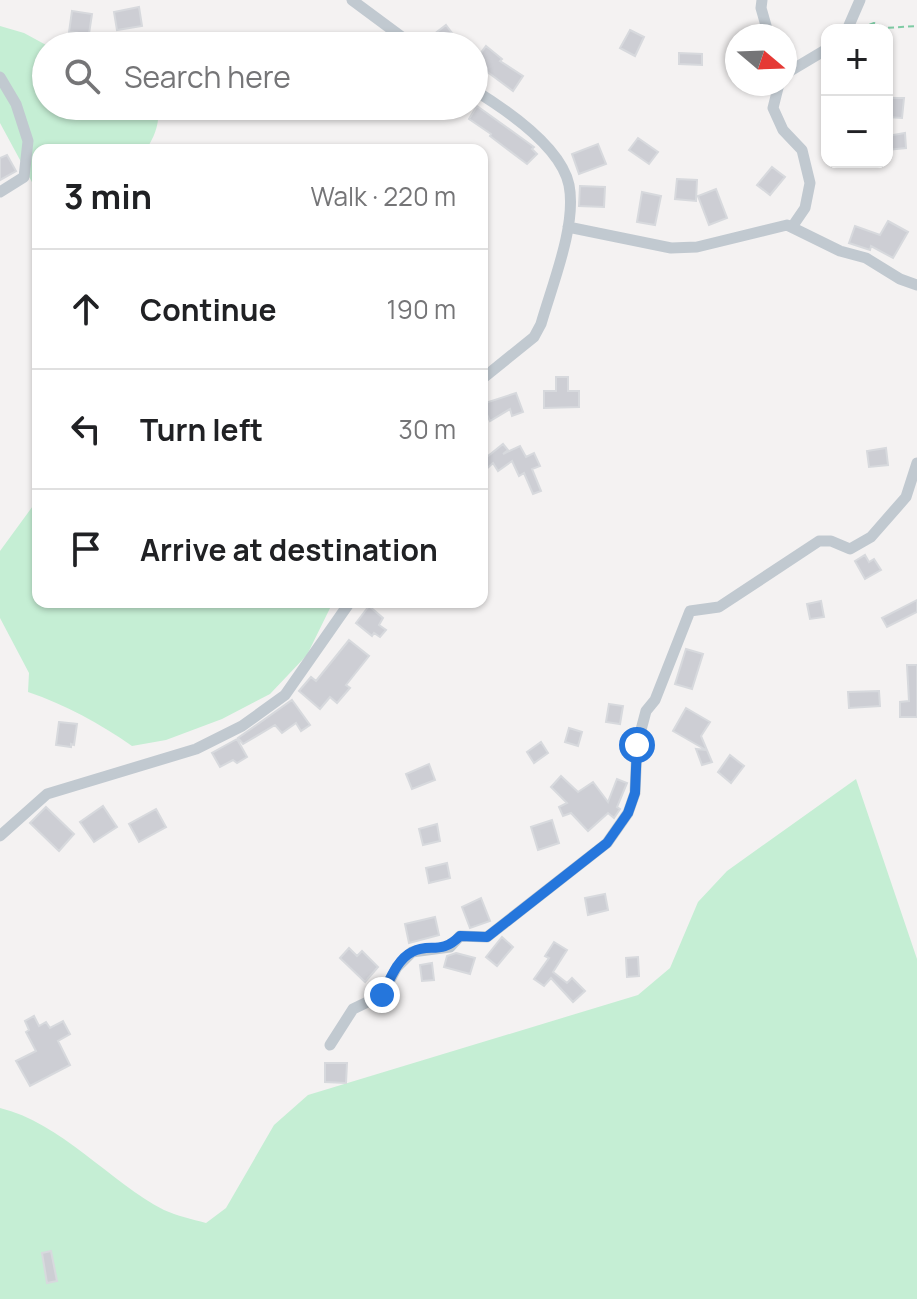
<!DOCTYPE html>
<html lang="en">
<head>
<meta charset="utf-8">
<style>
	body { margin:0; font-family:Manrope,sans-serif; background:#f6f6f6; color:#202124 }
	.controls { position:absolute; right:24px; top:24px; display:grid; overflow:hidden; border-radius:16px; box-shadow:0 2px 6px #0004 }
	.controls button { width:72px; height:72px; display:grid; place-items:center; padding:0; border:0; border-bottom:2px solid #e0e0e0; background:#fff; color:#202124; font:40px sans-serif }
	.compass { position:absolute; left:725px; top:24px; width:72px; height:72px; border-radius:50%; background:#fff; box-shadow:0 2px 6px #0004; rotate:109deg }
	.stop { position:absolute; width:24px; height:24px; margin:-18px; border:6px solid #2576dc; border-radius:50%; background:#fff }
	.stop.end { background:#2576dc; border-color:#fff; box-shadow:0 2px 8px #0008 }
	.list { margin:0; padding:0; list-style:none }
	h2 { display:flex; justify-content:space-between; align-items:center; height:104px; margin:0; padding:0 32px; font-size:34px }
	h2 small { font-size:26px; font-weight:400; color:#757577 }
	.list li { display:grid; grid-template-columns:52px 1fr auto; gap:24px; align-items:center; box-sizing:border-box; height:120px; padding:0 32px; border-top:2px solid #e0e0e0 }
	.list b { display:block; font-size:30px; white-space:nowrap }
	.list em { font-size:26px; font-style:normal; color:#757577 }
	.icon { flex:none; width:44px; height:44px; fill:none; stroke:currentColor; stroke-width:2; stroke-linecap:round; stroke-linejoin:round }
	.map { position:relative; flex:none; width:917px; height:1299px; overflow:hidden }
	.search { position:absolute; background:#fff; box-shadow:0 2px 6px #0004; left:32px; top:32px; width:456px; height:88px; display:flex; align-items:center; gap:20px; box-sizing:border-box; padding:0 28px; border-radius:44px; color:#757577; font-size:30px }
	.panel { position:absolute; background:#fff; box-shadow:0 2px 6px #0004; left:32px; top:144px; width:456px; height:464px; border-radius:16px }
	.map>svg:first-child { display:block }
	.green { fill:#c5eed4 }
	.building { fill:#cdced4; stroke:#d7d9dd; stroke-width:2 }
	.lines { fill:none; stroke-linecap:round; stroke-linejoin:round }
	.path { stroke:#7ecba4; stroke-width:2; stroke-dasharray:6 4; stroke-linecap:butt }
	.minor { stroke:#c1c9d0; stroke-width:11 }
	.route { stroke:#2576dc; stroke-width:10 }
</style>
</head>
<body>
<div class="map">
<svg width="917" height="1299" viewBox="0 0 917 1299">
	<rect width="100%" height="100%" fill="#f4f2f2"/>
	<path class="green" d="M0,26L24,33L48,46L46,106H158C160,123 155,136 146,150H38V186L33,184L0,123Z
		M38,499V602H333L307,655L270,694L222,719L166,740L132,746C99,723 66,705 28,692L29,673L0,618V551Z
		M856,779L917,959V1299H0V1108C60,1122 110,1182 164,1210C177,1216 192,1219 206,1223L226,1208L274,1125L308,1095L638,995L670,968L698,902L727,871Z"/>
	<path class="building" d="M139,7L142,26L117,30L114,12Z
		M72,11L92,14L89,34L69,32Z
		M446,25L455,37L452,40L457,46H442L433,35Z
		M630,30L644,37L635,56L620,48Z
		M486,46L502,59L500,61L523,76L513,91L474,62Z
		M679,53L702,54V65L679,64Z
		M887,98H904L902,118L887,117Z
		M477,106L534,147L532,149L537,154L527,164L490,136L491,134L469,119Z
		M905,133L906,148L887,150V136Z
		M638,138L658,152L649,164L629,150Z
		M598,144L606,164L579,174L572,154Z
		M7,155L16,171L0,180V158Z
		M772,167L785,177L770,195L757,185Z
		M677,179L697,180L696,201L675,199Z
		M580,186L605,187L604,207L579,206Z
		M716,189L727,218L709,225L698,196Z
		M642,192L661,196L655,225L637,222Z
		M888,221L908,232L893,258L871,246L870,250L849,243L855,226L880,235Z
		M556,377H568V391H579V407L544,408V391H556Z
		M516,393L523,412L512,416L510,409L490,421L482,404Z
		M503,444L508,450L503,454L520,446L526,457L534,453L540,466L532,469L541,491L533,494L524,473L519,476L512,461L498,471L493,463L482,473V449L488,456Z
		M886,448L888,465L869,467L867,451Z
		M865,555L869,562L874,559L881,570L865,579L855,561Z
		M917,600V612L887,627L882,618Z
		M821,601L824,617L810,619L807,604Z
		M369,606L383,618L379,625L386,630L380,637L374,633L372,636L356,623Z
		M349,640L369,656L346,685L350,688L337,703L330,697L320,709L299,691L311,677L316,681Z
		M686,649L703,654L692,689L675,684Z
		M907,665H917V717H900V702L909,701Z
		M879,691L880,706L849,708L848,692Z
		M292,700L310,725L301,731L296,723L282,733L275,725L243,744L238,738Z
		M609,704L623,706L620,724L606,722Z
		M686,708L710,722L701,736L712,762L702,765L696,749L706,750L673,731Z
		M59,722L77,724L74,745L71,744V747L56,745Z
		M569,728L582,732L578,746L565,742Z
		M237,739L247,757L237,763L233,760L220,767L212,753Z
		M541,742L548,753L534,763L527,752Z
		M730,755L744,766L731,783L718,772Z
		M429,764L435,780L412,789L406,774Z
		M561,776L578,792L593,782L608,802L617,779L627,783L617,807L620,809L614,818L608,813L588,831L571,813L563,816L559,807L567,803L551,787Z
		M103,806L117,827L94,842L80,822Z
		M46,807L74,834L59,851L30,823Z
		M156,809L166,827L139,842L129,824Z
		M552,820L559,843L538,850L531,827Z
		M437,824L440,841L423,845L419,829Z
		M447,863L450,878L429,883L426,868Z
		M605,894L608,910L588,915L585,898Z
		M481,898L490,921L470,928L462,907Z
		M435,917L439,935L409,943L405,924Z
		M502,937L513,947L497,966L486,957Z
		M554,942L567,950L553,972L567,983L572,978L585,991L573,1002L551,978L544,986L534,979L549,958L545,956Z
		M349,948L357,956L362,951L378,967L365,982L340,958Z
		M456,953L475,958L470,974L444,967L447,956Z
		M638,957L639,976L627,977L626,958Z
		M432,963L434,980L422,981L420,965Z
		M34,1016L39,1026L46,1022L50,1028L63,1021L70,1034L58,1041L70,1065L30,1086L16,1061L36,1051L26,1032L29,1030L25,1021Z
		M325,1063H347L346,1083L325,1082Z
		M51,1251L57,1281L47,1283L42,1253Z"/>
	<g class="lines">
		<path class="path" d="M860,28L874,23L885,28L917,26"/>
		<path class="minor" d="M352,0L414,46
			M762,0L761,8L769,36
			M847,30L860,0
			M785,74L827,49
			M0,77L16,104L28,141L24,177L0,192
			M779,84L773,108L783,130L802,150L810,183L805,208L792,227
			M474,90C505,109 561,147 569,185C577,225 552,285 541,324L534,337L482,379
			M568,227L671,248L697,247L787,225L840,251L866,258L900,279L917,285
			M0,836L47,794L196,749L242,726L285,695L350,602
			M330,1045L353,1009L382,995L397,967L412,952L450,947L460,936L487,937L607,843L628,813L635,793L637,745L646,711L655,700L690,611L719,607L819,541H831L850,549L871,537L906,497L917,463"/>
	</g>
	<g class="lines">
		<path class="route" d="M382,995C389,982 397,959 412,952C430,942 440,956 460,936L487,937L607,843L628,813L635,793L637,745"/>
	</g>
</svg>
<div class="controls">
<button>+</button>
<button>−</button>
</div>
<svg class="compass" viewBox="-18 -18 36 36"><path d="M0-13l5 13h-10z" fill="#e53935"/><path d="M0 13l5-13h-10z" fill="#757577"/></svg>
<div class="stop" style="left:637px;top:745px"></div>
<div class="stop end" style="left:382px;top:995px"></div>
<div class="search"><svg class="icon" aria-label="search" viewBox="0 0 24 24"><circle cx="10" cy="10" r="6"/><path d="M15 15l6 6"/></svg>Search here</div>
<section class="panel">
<h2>3 min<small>Walk · 220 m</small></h2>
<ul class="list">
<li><svg class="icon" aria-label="ahead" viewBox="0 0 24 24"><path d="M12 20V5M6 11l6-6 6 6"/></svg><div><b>Continue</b></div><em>190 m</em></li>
<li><svg class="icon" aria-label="left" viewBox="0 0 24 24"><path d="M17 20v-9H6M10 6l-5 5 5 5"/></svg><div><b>Turn left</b></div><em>30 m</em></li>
<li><svg class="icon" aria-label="arrive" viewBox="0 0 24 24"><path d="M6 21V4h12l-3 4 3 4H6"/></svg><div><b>Arrive at destination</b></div></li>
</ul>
</section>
</div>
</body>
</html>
